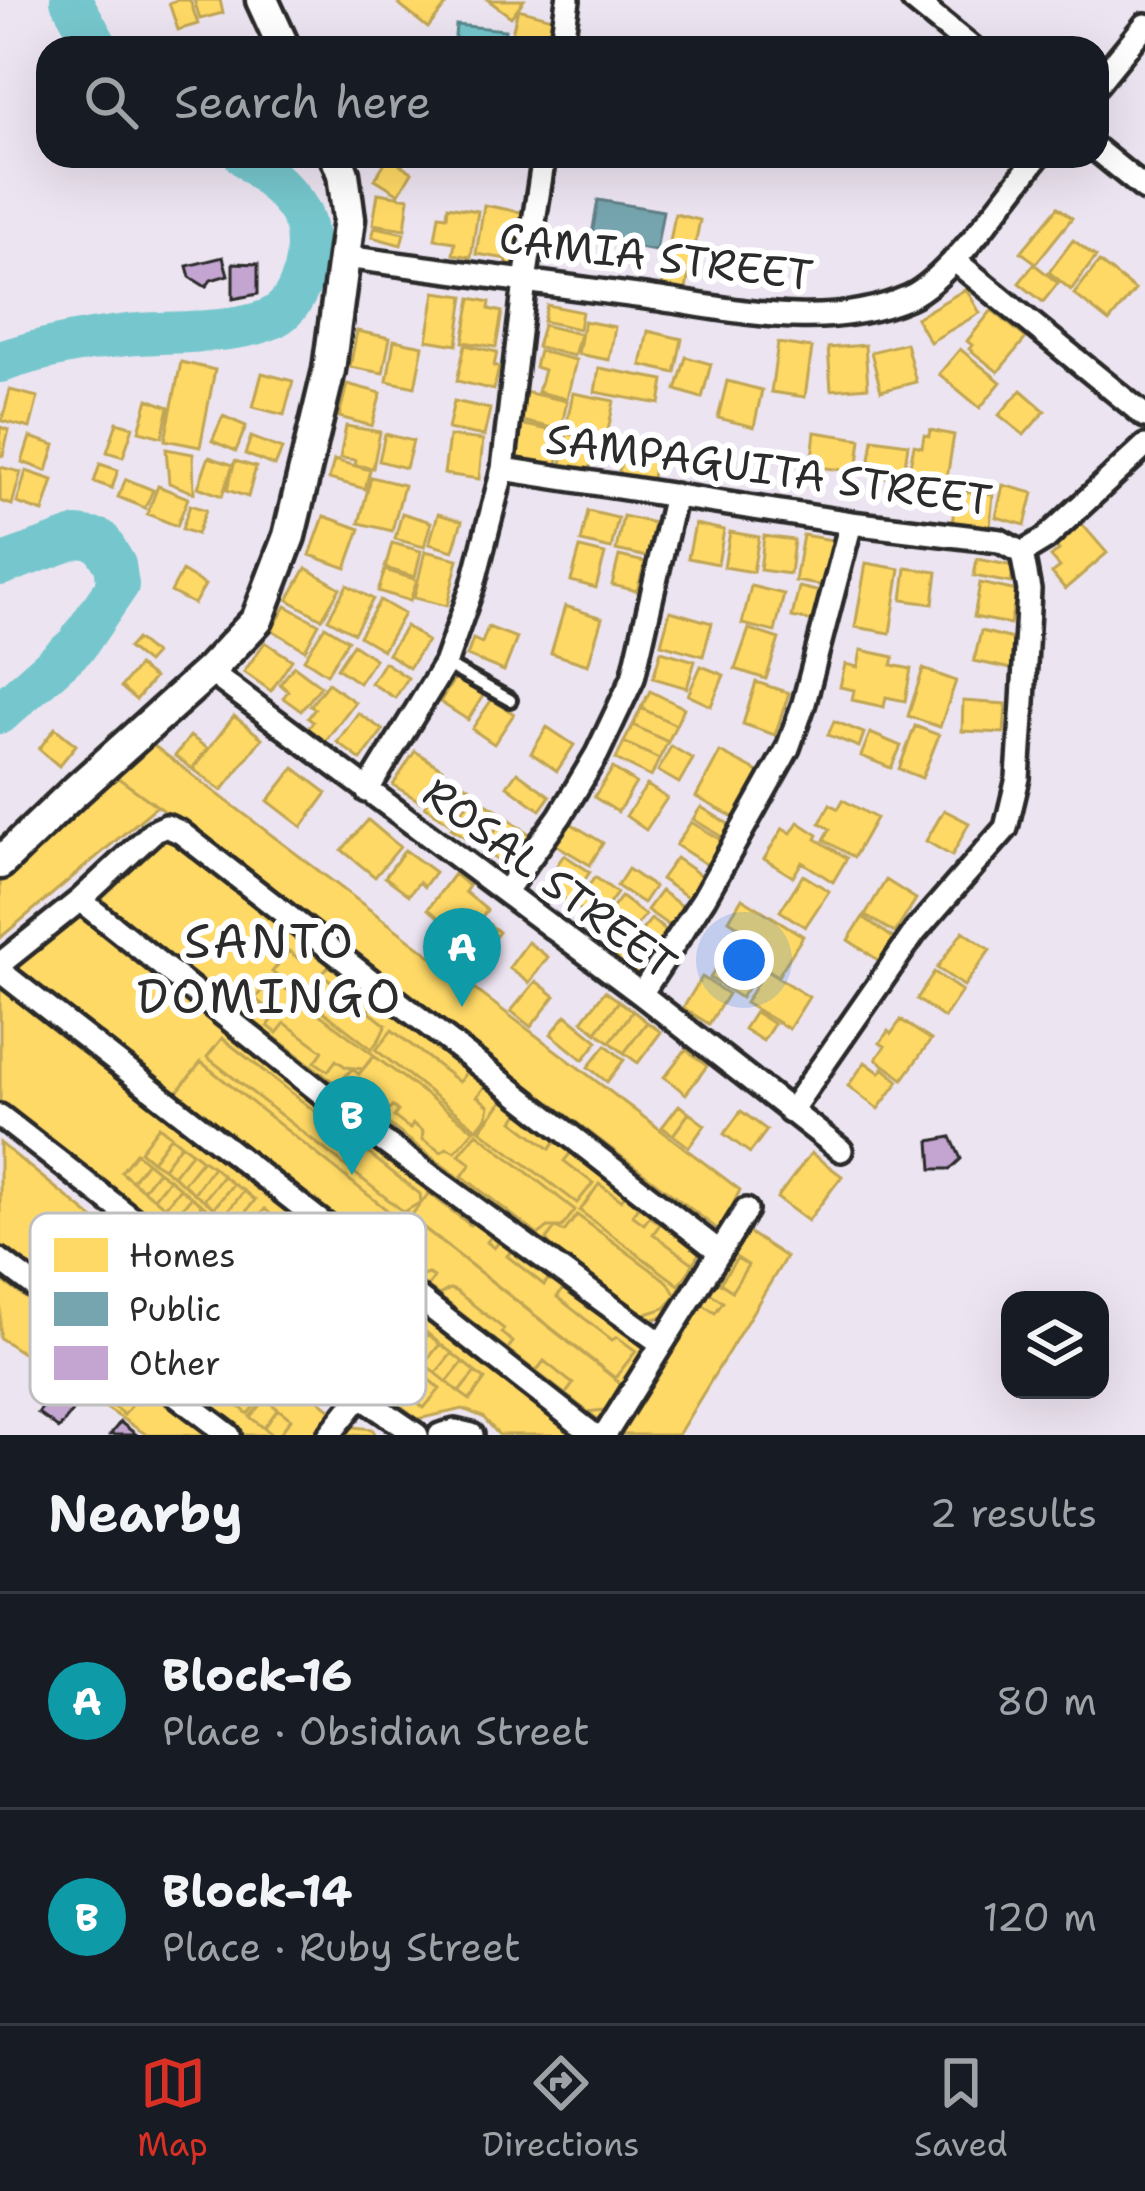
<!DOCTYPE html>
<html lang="en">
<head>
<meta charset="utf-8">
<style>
	body { margin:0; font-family:"Shantell Sans",sans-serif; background:#242831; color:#f1f3f6 }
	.controls { position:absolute; right:36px; bottom:36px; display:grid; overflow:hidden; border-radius:24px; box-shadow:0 12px 48px #0002 }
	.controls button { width:108px; height:108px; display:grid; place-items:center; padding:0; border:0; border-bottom:3px solid #363941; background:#171b24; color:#f1f3f6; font:60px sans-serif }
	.you { position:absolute; left:744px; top:960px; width:42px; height:42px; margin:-30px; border:9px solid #fff; border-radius:50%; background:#1a73e8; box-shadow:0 0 0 18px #1a73e833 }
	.badge { display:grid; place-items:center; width:78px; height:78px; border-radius:50%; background:#d93025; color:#fff; font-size:39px; font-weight:700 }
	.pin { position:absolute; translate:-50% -99px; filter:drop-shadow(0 3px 6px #0008) }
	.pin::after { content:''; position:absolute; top:63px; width:42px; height:36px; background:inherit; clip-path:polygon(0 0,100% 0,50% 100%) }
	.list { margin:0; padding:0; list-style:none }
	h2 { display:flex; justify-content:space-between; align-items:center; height:156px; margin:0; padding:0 48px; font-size:51px }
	h2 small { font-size:39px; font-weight:400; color:#9ea1a6 }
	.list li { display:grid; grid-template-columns:78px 1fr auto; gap:36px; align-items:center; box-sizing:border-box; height:216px; padding:0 48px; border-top:3px solid #363941 }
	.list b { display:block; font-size:45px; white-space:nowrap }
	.list p { margin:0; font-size:39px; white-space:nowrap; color:#9ea1a6 }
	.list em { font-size:39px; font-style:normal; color:#9ea1a6 }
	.icon { flex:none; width:66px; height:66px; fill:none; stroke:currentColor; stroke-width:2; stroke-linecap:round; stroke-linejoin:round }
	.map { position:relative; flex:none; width:1145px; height:1435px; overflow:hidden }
	.search { position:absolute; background:#171b24; box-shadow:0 12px 48px #0002; left:36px; right:36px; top:36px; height:132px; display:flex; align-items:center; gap:30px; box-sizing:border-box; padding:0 42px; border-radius:36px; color:#9ea1a6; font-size:45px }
	.sheet { height:588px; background:#171b24 }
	nav { display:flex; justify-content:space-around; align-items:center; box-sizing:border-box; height:168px; border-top:3px solid #363941; background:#171b24; font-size:33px; color:#9ea1a6 }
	nav a { display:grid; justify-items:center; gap:6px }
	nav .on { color:#d93025 }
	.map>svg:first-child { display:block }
	.water { fill:#76c7cd; stroke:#58898c; stroke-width:3 }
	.homes { fill:#ffd966; stroke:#bfa554; stroke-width:3 }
	.public { fill:#76a5af; stroke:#608087; stroke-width:3 }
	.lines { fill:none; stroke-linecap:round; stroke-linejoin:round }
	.river { stroke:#76c7cd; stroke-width:42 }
	.building { fill:#c4a5d1; stroke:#2b2b2b; stroke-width:3 }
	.lane-casing { stroke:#2b2b2b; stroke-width:20 }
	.street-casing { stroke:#2b2b2b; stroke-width:30 }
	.secondary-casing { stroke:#2b2b2b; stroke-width:39 }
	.lane { stroke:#fff; stroke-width:10 }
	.street { stroke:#fff; stroke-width:21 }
	.secondary { stroke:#fff; stroke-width:30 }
	.labels { text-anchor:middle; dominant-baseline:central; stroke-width:12; stroke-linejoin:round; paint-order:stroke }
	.street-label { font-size:42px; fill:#2b2b2b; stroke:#fff }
	.quarter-label { font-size:48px; letter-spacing:3px; fill:#2b2b2b; stroke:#fff }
	.key { fill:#fff; stroke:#bfbfbf; stroke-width:3 }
	.key-label { font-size:33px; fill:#2b2b2b }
</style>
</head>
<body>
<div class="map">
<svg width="1145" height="1435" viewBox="0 0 1145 1435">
	<rect width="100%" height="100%" fill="#ede4f1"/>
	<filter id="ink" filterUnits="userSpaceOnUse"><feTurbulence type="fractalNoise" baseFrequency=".00833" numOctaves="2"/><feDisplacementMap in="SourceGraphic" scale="24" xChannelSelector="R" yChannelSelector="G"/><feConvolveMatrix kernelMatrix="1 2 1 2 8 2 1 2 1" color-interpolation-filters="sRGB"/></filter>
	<g filter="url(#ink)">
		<path class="water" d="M456,25L505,30L503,48H454Z"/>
		<path class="homes" d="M177,0H190L198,24L178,30L169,3Z
			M194,0H220L223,13L200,19Z
			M403,0H450L428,28L399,5Z
			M488,0H524L511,17Z
			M518,9L552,18L545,48H530L531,42L511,37Z
			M619,40L651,43V48H618Z
			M388,157L412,172L399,194L375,179Z
			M378,193L409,198L405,229L373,224Z
			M484,205L526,213L517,270L506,268L507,259L476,254Z
			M448,206L478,211L471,257L453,254L455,242L435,239L439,215L447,216Z
			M1058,207L1072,218L1036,263L1021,252Z
			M675,214L700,220L685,294L661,292Z
			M375,227L404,233L401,245L372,237Z
			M1073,240L1096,257L1071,290L1049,272Z
			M1099,262L1135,290L1109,322L1074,294Z
			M1034,264L1058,283L1043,302L1019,283Z
			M966,289L980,313L930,342L916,318Z
			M435,292L464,296L457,345L427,340Z
			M471,298L490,302L489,309L502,312L496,347L463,342Z
			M547,305L582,312L579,329L543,321Z
			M992,310L1026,338L998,372L969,349L972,345L967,341Z
			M584,321L615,327L609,360L578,354Z
			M543,325L580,334L574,356L537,347Z
			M357,331L390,338L383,373L350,367Z
			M648,331L682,339L675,373L641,365Z
			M394,340L423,346L415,387L387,381Z
			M778,343L812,348L805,397L771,392Z
			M906,343L916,382L881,391L871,352Z
			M465,345L497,352L494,366L499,367L494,390L457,381Z
			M865,345L868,387L831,390L828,348Z
			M960,349L1001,382L980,408L939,374Z
			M539,351L576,360L567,399L538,392L544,370L535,367Z
			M686,357L711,364L702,398L676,390Z
			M181,362L215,370L200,447L165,440Z
			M599,368L664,380L660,404L595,392Z
			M262,373L293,381L284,415L253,407Z
			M727,381L762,390L754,427L718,418Z
			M347,384L381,393L372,426L339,417Z
			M10,390L38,397L30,428L2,421Z
			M1021,390L1045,411L1024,435L999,415Z
			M524,392L567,401L561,430L518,420Z
			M573,393L614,401L607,436L566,427Z
			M148,399L169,407L162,437L139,431Z
			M454,401L490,409L484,436L448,429Z
			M223,416L246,426L236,451L212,441Z
			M117,422L133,427L123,457L107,452Z
			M520,424L563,433L556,469L513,460Z
			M346,426L380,432L373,468L355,465L356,460L340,458Z
			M0,427L9,430L3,456L0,455Z
			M930,430L954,435L947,478L909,471L914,445L922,447L924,435L929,436Z
			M815,432L861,439L857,472L811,466Z
			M385,434L413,441L406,468L379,461Z
			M567,434L595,438L589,474L560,469Z
			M449,436L483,440L479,479L444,474Z
			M30,437L55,445L47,471L22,462Z
			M251,437L282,449L275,466L245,454Z
			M873,439L908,444L903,480L868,474Z
			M624,440L657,446L651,485L618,479Z
			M166,449L193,454L194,493L169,483Z
			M209,457L233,465L222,496L198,487Z
			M334,460L370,470L365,489L329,479Z
			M235,461L256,467L248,497L227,490Z
			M100,464L118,470L112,488L94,482Z
			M0,467L21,472L12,505L0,501Z
			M26,471L53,480L43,512L17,503Z
			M371,477L404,485L392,531L359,523Z
			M126,479L153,490L145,508L118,497Z
			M1003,485L1033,493L1025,525L996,517Z
			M158,486L188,498L177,526L147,514Z
			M956,490L993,495L989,538L951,534Z
			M190,505L206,510L197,534L182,529Z
			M588,511L618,518L611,549L581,542Z
			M402,513L431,522L424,547L395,539Z
			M438,514L462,521L453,551L429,544Z
			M324,516L360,529L346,568L310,555Z
			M623,516L654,523L647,557L616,550Z
			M695,524L724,530L718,564L688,558Z
			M1082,524L1107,553L1065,589L1052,573L1060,567L1051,557L1059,550L1055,546Z
			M730,532L759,537L753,572L724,567Z
			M803,535L838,541L830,587L795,581Z
			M764,536L794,540L790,574L760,570Z
			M392,543L421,551L415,577L385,568Z
			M580,548L605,554L596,588L571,581Z
			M425,551L458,559L447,606L414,598Z
			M619,556L645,562L637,591L612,585Z
			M977,559L1014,566L1011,583L974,576Z
			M866,563L900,569L890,633L855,627Z
			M306,568L340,588L322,619L288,600Z
			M906,568L937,572L933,604L902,600Z
			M385,570L417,580L410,601L378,591Z
			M182,571L205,585L194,604L171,592Z
			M980,583L1017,591L1010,624L974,617Z
			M347,585L373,599L354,633L328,619Z
			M751,586L784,594L775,632L742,624Z
			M799,587L829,594L823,623L792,617Z
			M380,600L404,614L383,650L359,636Z
			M286,606L319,624L305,650L272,630Z
			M565,606L602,618L588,665L551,653Z
			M670,611L712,623L703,656L661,644Z
			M325,626L348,640L327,674L304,659Z
			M406,626L427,641L409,668L388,654Z
			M488,627L517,638L504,671L467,656L473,639L482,643Z
			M749,629L779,639L766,679L735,669Z
			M981,631L1017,640L1011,669L974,661Z
			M136,639L155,654L147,663L128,648Z
			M265,642L292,660L271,691L244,672Z
			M353,644L375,659L359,683L337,668Z
			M861,650L894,657L892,665L911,669L905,701L886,697L884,707L852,700L854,690L840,687L845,664L858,667Z
			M661,651L695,661L687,688L653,678Z
			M384,662L408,678L395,698L371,683Z
			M138,666L154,678L136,700L121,687Z
			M294,666L321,686L301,711L283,698L288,691L280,684Z
			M701,666L724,675L711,706L688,695Z
			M923,669L956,681L940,727L908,716Z
			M456,676L484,694L468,720L440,702Z
			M756,682L789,693L775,735L743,724Z
			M328,683L355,702L321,747L304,734L313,722L308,718L315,709L310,706Z
			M650,691L684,708L676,725L641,708Z
			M492,699L514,714L494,744L472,729Z
			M963,701L1006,704L1004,733L962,731Z
			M641,708L676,725L668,742L633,725Z
			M358,713L383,730L361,760L337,742Z
			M234,716L262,738L222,791L193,769Z
			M834,721L864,733L859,747L828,735Z
			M633,725L668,742L659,759L624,742Z
			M915,726L939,735L922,778L899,769Z
			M547,727L574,745L557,771L531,753Z
			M55,728L76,745L59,766L39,749Z
			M870,733L901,746L891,768L861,756Z
			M190,736L207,748L192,769L175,756Z
			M145,739L740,1190L720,1231L184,825L107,770Z
			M624,742L659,759L651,777L616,759Z
			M671,746L693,759L679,783L658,771Z
			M415,751L442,769L421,802L393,785Z
			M720,752L764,775L739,820L696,797Z
			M294,768L327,793L302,827L268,801Z
			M613,768L636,783L618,812L594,797Z
			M107,770L157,806L0,938V873Z
			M517,772L550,796L540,810L507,786Z
			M447,773L472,789L449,823L425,806Z
			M647,785L667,798L646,830L626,816Z
			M473,795L499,811L477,845L451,828Z
			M843,800L876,818L854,857L824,840L830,829L820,823L830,804L838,809Z
			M701,807L738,830L730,842L693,819Z
			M944,810L969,823L952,856L926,841Z
			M505,816L532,836L509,869L482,849Z
			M368,820L400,847L375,877L342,850Z
			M567,821L603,843L590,865L553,843Z
			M691,822L724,842L709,866L676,845Z
			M798,822L818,835L816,839L847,858L833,882L802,862L793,877L764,859L783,828L791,833Z
			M164,836L700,1251L665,1316L647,1321L93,899Z
			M405,850L435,872L424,887L419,882L409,895L385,877Z
			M564,855L590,872L569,902L543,885Z
			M676,858L703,877L689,898L661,879Z
			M628,869L654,887L643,903L617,886Z
			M454,874L469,886L465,892L487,910L481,918L499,932L484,951L428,909Z
			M803,875L829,891L805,927L780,911Z
			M595,877L617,893L596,922L574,905Z
			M886,880L916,899L895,933L865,915Z
			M661,891L689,911L675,930L647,910Z
			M621,897L645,915L621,945L598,927Z
			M742,898L803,936L778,976L742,953L753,936L729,920Z
			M80,915L196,1006L647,1344L601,1422L17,968Z
			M863,917L896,940L881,962L848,940Z
			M651,919L670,934L658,949L639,934Z
			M963,931L990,950L964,986L937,968Z
			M631,936L657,954L639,979L613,960Z
			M528,942L548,957L529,983L509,968Z
			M310,948L331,964L322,974L358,1002L365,993L376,1001L368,1011L386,1025L380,1038L372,1049L272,972L289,951L300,960Z
			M728,950L759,970L741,998L710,978Z
			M765,970L809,997L789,1029L745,1003Z
			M0,971L567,1428L569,1435H499L483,1417L463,1409L418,1419L0,1104Z
			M934,972L962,991L944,1018L917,999Z
			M702,977L728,994L709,1024L683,1008Z
			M271,978L374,1055L363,1069L346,1067L336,1060L328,1071L315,1062L323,1051L285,1023L277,1033L268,1026L276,1015L255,999Z
			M536,981L555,996L531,1027L511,1011Z
			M605,991L619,1001L596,1032L582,1021Z
			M619,1001L633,1011L610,1042L596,1032Z
			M633,1011L647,1022L624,1053L610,1042Z
			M755,1012L774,1024L763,1041L744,1029Z
			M566,1015L598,1041L583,1060L551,1034Z
			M901,1020L931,1040L903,1079L876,1059L885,1046L880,1043L888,1031L891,1034Z
			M647,1022L661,1032L638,1063L624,1053Z
			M392,1030L459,1082L467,1071L486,1085L477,1096L489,1106L487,1116L477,1129L376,1050Z
			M222,1038L420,1194L421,1202L404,1212L207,1057Z
			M606,1045L624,1060L607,1082L588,1067Z
			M686,1049L707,1066L686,1094L664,1077Z
			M374,1056L474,1130L455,1152L447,1148L441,1152L422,1139L423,1131L413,1124L410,1129L394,1117L398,1111L392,1106L388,1111L374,1100L379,1093L365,1083L355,1096L339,1083L352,1069L359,1074Z
			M201,1062L401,1221L376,1253L176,1093Z
			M865,1062L880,1073L883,1068L899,1081L878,1109L848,1086Z
			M505,1098L521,1111L513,1121L550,1149L557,1139L572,1151L564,1161L593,1183L577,1203L480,1130Z
			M679,1105L689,1113L673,1135L662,1127Z
			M741,1111L767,1130L750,1153L724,1134Z
			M689,1113L705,1125L689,1147L673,1135Z
			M159,1126L171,1136L152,1161L140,1151Z
			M477,1133L575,1210L562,1227H548L538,1235L462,1176L471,1164L459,1155Z
			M171,1136L181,1144L163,1168L152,1161Z
			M0,1143L336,1414L321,1435H242L0,1247Z
			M181,1144L192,1152L173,1176L163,1168Z
			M192,1152L202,1160L183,1184L173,1176Z
			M136,1153L147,1162L132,1181L121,1172Z
			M811,1153L842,1176L808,1221L777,1198Z
			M202,1160L213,1167L194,1193L183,1184Z
			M147,1162L158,1171L143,1190L132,1181Z
			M213,1167L223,1176L204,1200L194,1193Z
			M158,1171L169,1179L154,1198L143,1190Z
			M223,1176L233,1184L214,1208L204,1200Z
			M169,1179L180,1188L165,1207L154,1198Z
			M233,1184L244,1191L224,1216L214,1208Z
			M599,1184L621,1200L627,1193L640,1204L632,1215L644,1224L650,1216L660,1224L653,1234L694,1264L679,1285L580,1211Z
			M180,1188L191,1197L176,1216L165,1207Z
			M244,1191L255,1200L236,1225L224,1216Z
			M429,1193L470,1225L480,1213L498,1227L487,1242L494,1248L503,1237L515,1246L507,1256L544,1285L555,1270L569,1281L557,1297L612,1340L617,1337L636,1351L615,1378L410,1217Z
			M191,1197L202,1205L177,1237L166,1228Z
			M202,1205L213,1214L198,1233L188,1224Z
			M265,1209L275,1218L262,1235L251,1226Z
			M577,1215L668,1282L676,1296L665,1308L640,1316L551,1246L546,1240L555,1228L564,1232Z
			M411,1218L624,1386L605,1410L586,1412L565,1395L573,1384L544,1361L535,1373L506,1351L513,1342L501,1333L504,1329L456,1291L450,1289L439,1295L427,1287L434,1277L428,1274L417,1278L397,1262L401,1256L389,1247Z
			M745,1230L786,1257L678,1435H621Z
			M737,1258L748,1265L732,1291L720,1283Z
			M0,1279L213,1435H147L0,1338Z
			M710,1293L723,1302L715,1313L702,1304Z
			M42,1320L54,1329L39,1348L28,1339Z
			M416,1325L428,1334L412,1354L400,1345Z
			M428,1334L440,1344L424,1364L412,1354Z
			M440,1344L452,1353L436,1373L424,1364Z
			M452,1353L463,1362L447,1382L436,1373Z
			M463,1362L475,1372L459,1392L447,1382Z
			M415,1368L427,1378L411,1398L399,1388Z
			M475,1372L485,1379L470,1400L459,1392Z
			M427,1378L440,1389L424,1408L411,1398Z
			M117,1379L128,1388L113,1406L102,1398Z
			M128,1388L139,1396L124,1415L113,1406Z
			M251,1388L262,1397L248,1414L237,1405Z
			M265,1399L278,1409L264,1428L250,1417Z
			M278,1409L291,1419L279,1435H273L264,1428Z
			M345,1426L372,1429L376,1435H337Z"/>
		<path class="public" d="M598,200L663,211L656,251L591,240Z"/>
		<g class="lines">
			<path class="river" d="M71,0L98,48
				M0,362C42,348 83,340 127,335C167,331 240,335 274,317C304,301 314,247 302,217C294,197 262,170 245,156
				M0,565L78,537L100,540L115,565L118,585L77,645L0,713"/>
		</g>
		<path class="building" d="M223,257L228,275L211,280L206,287L190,277L187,266Z
			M233,263L258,264V294L233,299Z
			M951,1137L961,1159L950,1169H932L930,1141Z
			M59,1386L80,1402L59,1429L38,1413Z
			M120,1422L137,1435H110Z"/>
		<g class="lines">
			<defs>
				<path id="lane" d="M445,664L510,700"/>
				<path id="street" d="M913,0L972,48
					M561,48L568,0
					M1097,84L1145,25
					M1097,150L1145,189
					M345,257C442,270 539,283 637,296C727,307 821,335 909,297C948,280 1010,192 1038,156
					M954,260L1145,416
					M503,469L851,523L1000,541L1022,553
					M1022,553L1045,539L1145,446
					M209,671L641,994L841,1150
					M367,791L445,664L473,585L503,469L525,281L544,156
					M505,892L560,816L597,754L633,678L675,495
					M80,900L369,1131L662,1344
					M0,964L80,900L153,832L166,826L180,832L720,1252
					M0,971L594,1435
					M641,994L704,898L788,748L804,703L851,523
					M790,1112L915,932L1006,828L1018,778L1023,702L1029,590L1022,553
					M0,1116L360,1396L417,1435
					M0,1260L229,1435
					M329,1435L360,1396
					M440,1435L455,1431L472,1435
					M605,1435L746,1210"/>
				<path id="secondary" d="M262,0L284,48
					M0,863L71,795L209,671L257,620L289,536L329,370L349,219L343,174L336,156"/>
			</defs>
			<use href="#lane" class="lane-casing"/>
			<use href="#street" class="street-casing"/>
			<use href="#secondary" class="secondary-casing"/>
			<use href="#lane" class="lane"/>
			<use href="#street" class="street"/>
			<use href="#secondary" class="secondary"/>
		</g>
	</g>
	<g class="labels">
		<g class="street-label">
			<text transform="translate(656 256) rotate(7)">CAMIA STREET</text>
			<text transform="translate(769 469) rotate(8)">SAMPAGUITA STREET</text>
			<text transform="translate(550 878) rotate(37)">ROSAL STREET</text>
		</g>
		<g class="quarter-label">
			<text x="270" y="941">SANTO<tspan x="270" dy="55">DOMINGO</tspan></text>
		</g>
	</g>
	<rect x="30" y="1213" width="396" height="192" rx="18" class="key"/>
	<rect x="54" y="1238" width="54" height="34" fill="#ffd966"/>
	<rect x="54" y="1292" width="54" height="34" fill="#76a5af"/>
	<rect x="54" y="1346" width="54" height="34" fill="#c4a5d1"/>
	<g class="key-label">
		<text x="129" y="1267">Homes</text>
		<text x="129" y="1321">Public</text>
		<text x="129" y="1375">Other</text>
	</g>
</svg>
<div class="controls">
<button><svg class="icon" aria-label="layers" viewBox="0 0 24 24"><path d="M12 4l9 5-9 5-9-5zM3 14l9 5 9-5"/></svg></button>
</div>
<div class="you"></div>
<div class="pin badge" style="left:462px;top:1007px;background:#0f9aa8">A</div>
<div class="pin badge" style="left:352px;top:1175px;background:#0f9aa8">B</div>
<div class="search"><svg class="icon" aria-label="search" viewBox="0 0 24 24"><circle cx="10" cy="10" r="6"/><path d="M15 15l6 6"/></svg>Search here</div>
</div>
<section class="sheet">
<h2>Nearby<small>2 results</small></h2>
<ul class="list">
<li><span class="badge" style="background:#0f9aa8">A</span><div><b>Block-16</b><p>Place · Obsidian Street</p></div><em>80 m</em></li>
<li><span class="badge" style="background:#0f9aa8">B</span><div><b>Block-14</b><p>Place · Ruby Street</p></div><em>120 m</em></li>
</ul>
</section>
<nav>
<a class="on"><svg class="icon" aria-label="map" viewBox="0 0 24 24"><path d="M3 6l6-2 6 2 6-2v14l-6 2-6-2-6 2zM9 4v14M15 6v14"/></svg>Map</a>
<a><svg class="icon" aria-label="directions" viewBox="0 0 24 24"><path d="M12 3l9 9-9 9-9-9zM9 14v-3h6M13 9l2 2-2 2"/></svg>Directions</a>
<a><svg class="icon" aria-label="saved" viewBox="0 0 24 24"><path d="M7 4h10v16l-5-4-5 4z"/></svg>Saved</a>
</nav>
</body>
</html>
